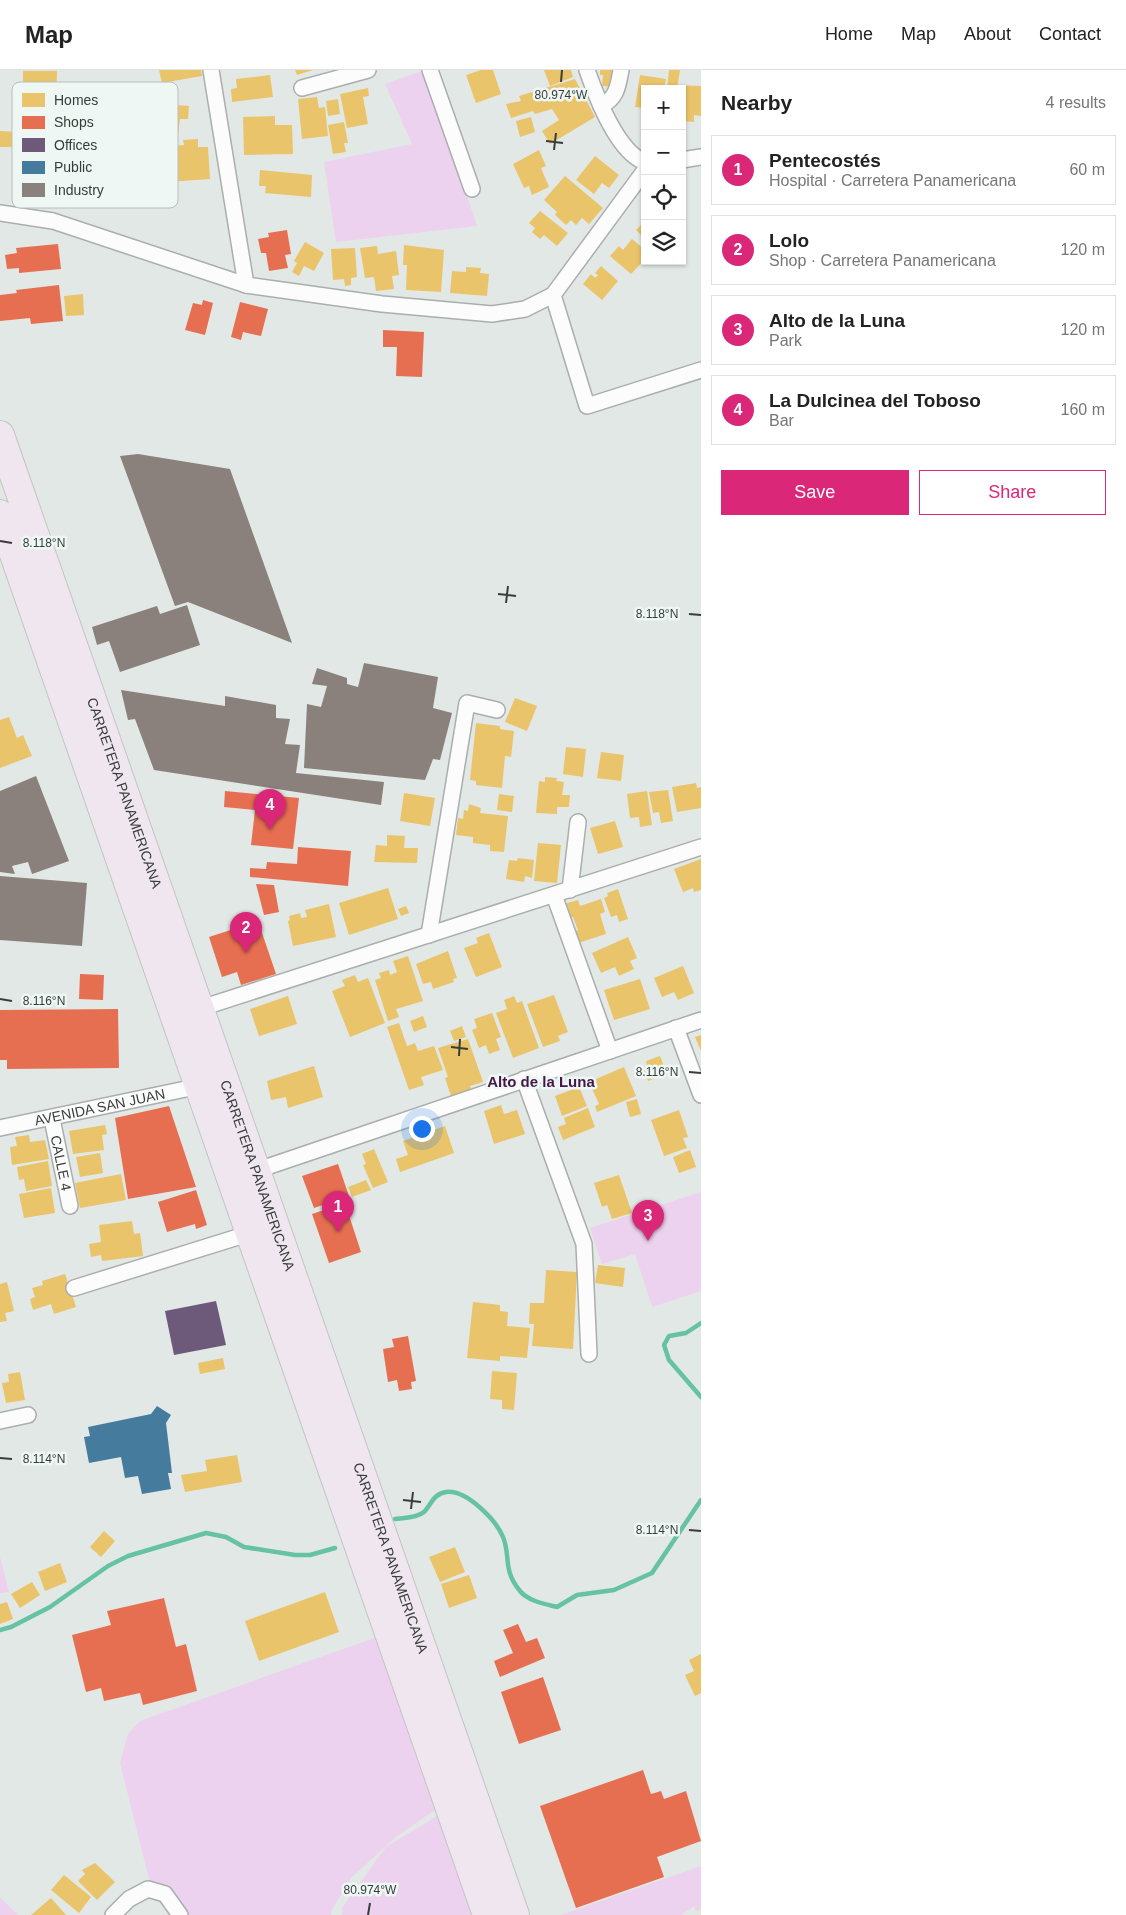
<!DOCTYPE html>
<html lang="en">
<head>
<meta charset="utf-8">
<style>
	body { margin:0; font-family:Helvetica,sans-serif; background:#f2f2f2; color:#222 }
	.controls { position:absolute; right:15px; top:15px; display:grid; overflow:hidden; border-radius:0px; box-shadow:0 1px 4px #0004 }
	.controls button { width:45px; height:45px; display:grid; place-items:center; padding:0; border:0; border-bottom:1px solid #e0e0e0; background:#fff; color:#222; font:25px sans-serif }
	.you { position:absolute; left:421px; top:1058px; width:18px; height:18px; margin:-12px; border:4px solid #fff; border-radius:50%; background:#1a73e8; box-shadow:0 0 0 8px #1a73e833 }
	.badge { display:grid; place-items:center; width:32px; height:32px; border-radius:50%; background:#db2777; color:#fff; font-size:16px; font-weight:700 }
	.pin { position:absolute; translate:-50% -41px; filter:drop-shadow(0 1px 2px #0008) }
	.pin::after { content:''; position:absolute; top:26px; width:18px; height:15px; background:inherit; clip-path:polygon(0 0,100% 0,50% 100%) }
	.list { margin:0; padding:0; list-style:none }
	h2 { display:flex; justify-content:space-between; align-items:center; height:65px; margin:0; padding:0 20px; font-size:21px }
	h2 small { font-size:16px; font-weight:400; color:#767676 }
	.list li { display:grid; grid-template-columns:32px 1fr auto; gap:15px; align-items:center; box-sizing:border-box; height:70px; margin:0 10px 10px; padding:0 10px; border:1px solid #e0e0e0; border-radius:0px }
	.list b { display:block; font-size:19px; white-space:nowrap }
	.list p { margin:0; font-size:16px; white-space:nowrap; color:#767676 }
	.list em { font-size:16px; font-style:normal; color:#767676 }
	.actions { display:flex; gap:10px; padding:15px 20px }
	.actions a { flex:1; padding:11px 0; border:1px solid #db2777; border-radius:0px; text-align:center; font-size:18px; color:#db2777 }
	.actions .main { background:#db2777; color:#fff }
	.icon { flex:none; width:28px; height:28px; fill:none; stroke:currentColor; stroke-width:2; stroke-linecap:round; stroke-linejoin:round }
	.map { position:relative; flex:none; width:701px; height:1845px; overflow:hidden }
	header { display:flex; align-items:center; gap:30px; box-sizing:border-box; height:70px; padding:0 25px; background:#fff; border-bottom:1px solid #e0e0e0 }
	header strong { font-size:24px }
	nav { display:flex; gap:28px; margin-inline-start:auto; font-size:18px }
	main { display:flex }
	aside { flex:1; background:#fff }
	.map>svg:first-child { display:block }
	.green { fill:#ecd2ee }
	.homes { fill:#e9c46a }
	.shops { fill:#e76f51 }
	.offices { fill:#6d597a }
	.public { fill:#457b9d }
	.industry { fill:#8a817c }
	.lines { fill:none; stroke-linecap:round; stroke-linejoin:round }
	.stream { stroke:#65c2a2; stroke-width:4.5 }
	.street-casing { stroke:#aaaeac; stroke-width:18 }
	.highway-casing { stroke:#c2c5c3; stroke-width:30 }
	.street { stroke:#fbfcfb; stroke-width:15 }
	.highway { stroke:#efe6ef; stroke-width:28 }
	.ticks { fill:none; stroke:#383c3a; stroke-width:2 }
	.labels { text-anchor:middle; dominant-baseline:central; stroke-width:5; stroke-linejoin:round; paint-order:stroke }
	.street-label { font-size:14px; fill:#383c3a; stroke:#eef7f3 }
	.neighbourhood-label { font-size:15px; font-weight:bold; fill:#451647; stroke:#eef7f3 }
	.key { fill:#eef7f3; stroke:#b7bfbc; stroke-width:1 }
	.key-label { font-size:14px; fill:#383c3a }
	.ticks-label { font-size:12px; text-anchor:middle; fill:#383c3a; stroke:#eef7f3; stroke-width:5; stroke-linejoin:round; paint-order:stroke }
</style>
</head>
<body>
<header>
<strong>Map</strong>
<nav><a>Home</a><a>Map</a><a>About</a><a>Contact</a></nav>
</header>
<main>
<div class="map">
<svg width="701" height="1845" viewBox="0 0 701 1845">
	<rect width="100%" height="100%" fill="#e2e8e5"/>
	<path class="green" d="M425,0L477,156L336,172L324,92L412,74L385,14Z
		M701,1122V1221L652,1237L635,1184L602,1194L590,1158Z
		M0,1487L9,1522L0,1523Z
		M377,1567L438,1738L397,1766L351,1808L331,1841V1845H188L169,1819L149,1809L120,1693L128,1664L140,1651Z
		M442,1743L475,1845H342V1838L386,1777Z
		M701,1796V1839L696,1841L694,1836L681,1845H561Z
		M0,1827L18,1845H0Z"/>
	<path class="homes" d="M159,0H201L202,6L162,13Z
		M295,0H313L297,5Z
		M481,0H493L501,24L476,33L466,5Z
		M544,0H571L573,7L550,16Z
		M600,0H616L615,17L602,16L603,5H600Z
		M669,0H680L677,19H667Z
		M23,1H57L56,45L23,44Z
		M270,5L273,27L232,32L231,19L237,18L236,9Z
		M640,5L666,9L664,19H645V38L635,37Z
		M575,9L595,47L550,74L542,61L559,50L552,39L535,44L533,41L511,48L506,34L521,31L519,26Z
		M678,15L701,16V46L694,45V52L682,51V19H678Z
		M368,18L369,26L363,27L368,54L347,58L340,24Z
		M317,27L319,38L325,37L328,66L302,69L298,29Z
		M338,29L340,44L328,46L326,31Z
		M162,34L189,36L188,49H180L178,65L160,64Z
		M275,46V55H292L293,84L244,85L243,47Z
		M531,47L535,62L520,67L516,51Z
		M344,52L348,73H344L346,82L333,84L328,55Z
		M0,61L19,62V77H0Z
		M198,69V77H208L210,109L168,112L166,84H169V76L184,75L183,70Z
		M539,80L546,96L541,98L549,117L532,125L529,116L524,118L513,94Z
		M595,86L619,105L609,118L602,113L594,124L576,110Z
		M260,100L312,105L311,127L265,123L266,116H259Z
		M565,106L603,138L589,154L582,148L576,155L571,150L566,155L555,145L557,142L544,130Z
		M540,141L568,163L557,176L544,165L540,169L532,162L535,158L529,153Z
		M644,152L645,153V169L636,160Z
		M632,169L645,180V189L631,204L610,186L619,176L623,180Z
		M305,172L324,183L314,201L304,196L299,206L292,202L297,193L294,191Z
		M404,175L444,180L441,222L406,220L407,195H403Z
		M377,176L378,184L396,181L399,205L392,206L394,219L376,221L374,207L365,208L360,178Z
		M355,178L357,207L351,208V215L345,216L344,209L333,210L331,179Z
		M601,196L618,211L602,230L583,214L591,204L595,208L598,205L595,203Z
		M466,197L481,198L480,203L489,204L487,226L450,223L452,201L466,202Z
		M83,224L84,245L66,246L64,226Z
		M515,628L537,636L527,661L505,652Z
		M9,647L17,668L23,665L32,686L0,698V650Z
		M476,653L500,656V659L514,661L511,687L505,686L502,718L476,715V711L470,710Z
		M566,677L586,679L583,707L563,704Z
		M601,682L624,685L621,711L597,708Z
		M545,707L557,708L556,711L564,712L562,725H570L569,737H557V744L536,743L539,711L545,712Z
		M696,713L697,718L701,717V738L677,742L672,717Z
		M668,720L673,751L661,753L659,742L653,743L649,722Z
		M647,721L652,755L640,757L639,747L630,748L627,724Z
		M404,723L435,728L430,756L400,751Z
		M499,724L514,726L512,742L497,740Z
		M469,734L481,738L480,743L508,746L504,782L490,781V775L473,773V767L456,765L458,748L463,749L464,740L468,741Z
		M615,751L623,777L598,784L590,758Z
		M387,765L405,766L404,778H418L417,793L374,792L376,775L387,776Z
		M538,773L561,775L557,813L534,811Z
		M518,788L534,790L532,808L525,806L524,812L506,809L509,790L517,791Z
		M701,789V820L694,822L693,818L683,822L674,799Z
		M388,818L398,849L349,865L339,833Z
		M618,819L628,849L619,852L617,845L611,847L604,828L608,826L607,823Z
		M601,829L605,842L600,844L606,864L575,874L572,862L578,860L573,847L569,849L564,834L578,830L580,836Z
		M329,834L336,867L293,876L288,851L290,850L289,846L300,843L301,848L307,847L305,840Z
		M406,836L409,843L401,846L398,839Z
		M489,863L502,897L476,907L464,878L478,873L476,868Z
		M628,867L637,888L630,891L634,899L619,906L615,897L601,903L592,883Z
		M448,881L457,908L453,909L454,912L433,919L431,912L423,914L416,894Z
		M408,886L423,931L396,939L399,947L388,951L375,910L381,908L379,903L389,900L390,905L397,902L393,891Z
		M683,896L694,923L678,930L674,922L662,927L654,908Z
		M355,905L358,912L368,908L385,953L350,967L332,921L345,916L342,910Z
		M640,909L650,939L614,950L604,920Z
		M554,925L568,962L558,966L560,971L543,977L527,934Z
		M288,926L297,954L259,966L250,939Z
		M514,926L517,933L522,931L539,978L513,988L496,943L507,939L504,930Z
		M492,943L501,967L496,969L500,980L489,984L486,975L479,978L472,960L477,958L474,949Z
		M423,946L427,957L414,962L410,951Z
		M399,953L407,976L415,973L418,981L434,976L443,1000L421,1007L424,1015L409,1020L387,957Z
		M462,956L466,967L454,971L450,961Z
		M701,965V981L695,967Z
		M468,969L483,1012L470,1016L471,1019L451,1026L445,1008L448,1007L438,978Z
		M660,986L667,1004L648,1011L644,1000L648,998L646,991Z
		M314,996L323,1027L288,1038L286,1027L271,1030L267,1011Z
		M624,997L636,1026L597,1042L595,1036L599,1034L589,1012Z
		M579,1017L587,1036L562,1046L555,1026Z
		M637,1029L641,1044L630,1047L626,1032Z
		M501,1035L504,1044L517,1040L525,1064L494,1074L484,1041Z
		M588,1038L595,1057L563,1070L558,1057L566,1054L564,1048Z
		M679,1040L688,1067L683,1068L687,1078L664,1086L651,1050Z
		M105,1055L107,1064L102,1065L104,1080L73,1084L69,1061Z
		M445,1056L454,1083L400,1102L396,1089L408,1085L403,1071Z
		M29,1065L30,1072L45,1070L49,1089L12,1095L10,1077L17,1076L15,1067Z
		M374,1079L388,1112L373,1118L363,1095L366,1094L362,1084Z
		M690,1080L696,1097L679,1103L673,1087Z
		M100,1083L103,1103L80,1107L76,1087Z
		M48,1091L52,1116L26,1121L24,1109L19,1110L17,1097Z
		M121,1104L126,1130L80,1138L75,1113Z
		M619,1105L632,1143L612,1149L607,1135L602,1137L594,1113Z
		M366,1110L371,1120L352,1127L348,1117Z
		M51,1118L55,1143L24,1148L19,1124Z
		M132,1151L134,1164L140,1163L143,1186L102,1191L101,1185L91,1187L89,1174L101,1172L99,1155Z
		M598,1195L625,1198L623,1217L595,1213Z
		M546,1200L577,1202L573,1279L532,1276L534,1254H529L530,1233H544Z
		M65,1204L76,1237L54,1244L51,1234L33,1240L30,1229L35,1227L32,1218L43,1215L42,1211Z
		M7,1212L14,1241L5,1243L7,1251L0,1252V1214Z
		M473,1232L500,1235V1241L508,1242L507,1256L530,1258L527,1288L500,1286V1291L467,1288Z
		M223,1288L225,1299L200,1304L198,1293Z
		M492,1301L517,1303L514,1340L502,1339V1330L490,1329Z
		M20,1302L25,1330L6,1333L2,1313L9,1312L8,1304Z
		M237,1385L242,1412L185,1422L181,1405L207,1401L205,1390Z
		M104,1461L115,1471L101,1487L90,1477Z
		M455,1477L465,1502L440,1512L429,1487Z
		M60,1493L67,1512L45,1521L38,1502Z
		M469,1505L477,1528L449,1538L441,1514Z
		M32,1512L40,1525L20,1538L11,1524Z
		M325,1522L339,1562L259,1591L245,1551Z
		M7,1532L13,1549L0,1554V1534Z
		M701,1584V1623L695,1626L685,1605L694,1601L689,1590Z
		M95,1793L115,1812L97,1830L78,1811L85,1804L82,1800Z
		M64,1805L91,1827L79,1843L51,1820Z
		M51,1828L66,1845H31Z"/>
	<path class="shops" d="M287,160L291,184L285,185L288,198L269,201L266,183H261L258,169L269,167L268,163Z
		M58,174L61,199L19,203V198L7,199L5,185L17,183L16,178Z
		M59,215L63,251L31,254L30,248L0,251V225L17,223L16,220Z
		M203,230L213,233L205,265L185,260L193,233L202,235Z
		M240,232L268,239L261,266L243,262L241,270L231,267Z
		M383,260L424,262L422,307L396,306L397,277H383Z
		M225,721L299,728L293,779L251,775L255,740L224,737Z
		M298,777L351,781L348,816L250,807V798L266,799L267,792L297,794Z
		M256,814L274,815L279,842L264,845Z
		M258,851L276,904L241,915L237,902L222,907L209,867Z
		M80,904L104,905L103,930L79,929Z
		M118,939L119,998L7,999V990H0V940Z
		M169,1036L196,1117L128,1129L115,1048Z
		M338,1094L349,1126L314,1138L302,1106Z
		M196,1120L207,1155L196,1159L195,1154L167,1162L158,1132Z
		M345,1133L361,1182L329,1193L312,1144Z
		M408,1266L416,1311L411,1312L412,1319L399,1321L397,1310L388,1312L383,1279L394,1277L392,1269Z
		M164,1528L176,1577L186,1574L197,1621L143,1635L140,1623L104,1631L101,1618L86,1622L72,1565L111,1555L107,1541Z
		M518,1554L526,1572L537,1568L545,1588L500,1607L494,1591L513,1583L503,1560Z
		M543,1607L561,1660L519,1674L501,1622Z
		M643,1700L651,1724L661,1721L664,1729L686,1721L701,1771L657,1787L664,1807L576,1838L540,1736Z"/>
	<path class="offices" d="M216,1231L226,1275L174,1285L165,1241Z"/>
	<path class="public" d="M157,1336L171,1345L166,1353L172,1403H168L171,1419L142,1424L138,1406L125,1408L121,1387L89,1393L84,1367L90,1366L88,1357L151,1344Z"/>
	<path class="industry" d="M138,384L230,399L292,573L188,532L175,536L120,386Z
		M187,535L200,575L120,602L109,571L97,575L92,557L157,536L160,544Z
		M364,593L438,607L433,638L452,643L440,690L433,689L425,710L304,698L307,634L321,637L327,616L312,614L317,598L347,608V614L358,617Z
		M121,620L225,636V626L276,635V648L290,649L285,674L300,675L296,703L384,712L381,735L154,700L135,649L128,650Z
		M36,706L69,791L32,804L28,792L12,796L15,804L0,802V721Z
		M0,806L87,813L82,876L0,870Z"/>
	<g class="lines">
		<path class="stream" d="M701,1253L686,1263L669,1266L664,1275L669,1290L701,1327
			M395,1449C403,1448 417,1448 424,1442C431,1435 433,1424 446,1422C466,1419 496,1450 503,1467C511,1486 502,1499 520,1521C528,1531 545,1534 557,1537L577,1525L614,1520L652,1503L701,1430
			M0,1560L11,1557L50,1537L108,1496L128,1486L206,1463L226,1467L244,1477L295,1485H310L335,1478"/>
		<defs>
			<g id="street">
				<path d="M211,0L246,215"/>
				<path d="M430,0L472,119"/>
				<path d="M587,0C596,26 618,83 645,92"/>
				<path d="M302,18L368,0"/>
				<path d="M601,36C617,28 618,16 621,0"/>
				<path d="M682,90L701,87"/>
				<path d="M0,143L53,151L246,215L382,234L492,244L525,239L553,225L645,100"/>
				<path d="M553,225L587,336L701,300"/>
				<path d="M570,820L578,752"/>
				<path d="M554,825L610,981"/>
				<path d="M429,865L467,633L497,640"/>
				<path d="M198,939L701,777"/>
				<path d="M676,958L701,1025"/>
				<path d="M524,1009L584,1174L589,1284"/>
				<path id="s1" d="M52,1049L70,1136"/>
				<path id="s2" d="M0,1058L200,1016"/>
				<path d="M255,1101L701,950"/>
				<path d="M74,1218L251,1163"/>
				<path d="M0,1351L28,1345"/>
				<path d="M113,1845L129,1829L148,1819L165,1824L180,1845"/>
			</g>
			<g id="highway">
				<path id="s3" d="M0,365L515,1845"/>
				<path d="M0,444C166,909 323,1378 487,1845"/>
			</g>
		</defs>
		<use href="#street" class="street-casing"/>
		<use href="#highway" class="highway-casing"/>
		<use href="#street" class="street"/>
		<use href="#highway" class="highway"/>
	</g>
	<path class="ticks" d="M561,12L562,0M546,71L563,73M554,80L556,63M0,471L12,473M498,524L516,526M506,533L508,516M689,544L701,545M0,929L12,931M451,977L468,979M459,986L460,969M689,1002L701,1003M0,1388L12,1389M403,1430L421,1432M411,1439L413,1422M689,1460L701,1461M368,1845L370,1833"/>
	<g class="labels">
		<g class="street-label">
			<text stroke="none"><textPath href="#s3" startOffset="379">CARRETERA PANAMERICANA</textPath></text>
			<text stroke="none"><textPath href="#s2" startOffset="102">AVENIDA SAN JUAN</textPath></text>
			<text stroke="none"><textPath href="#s1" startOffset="45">CALLE 4</textPath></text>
			<text stroke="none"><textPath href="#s3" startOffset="784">CARRETERA PANAMERICANA</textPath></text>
			<text stroke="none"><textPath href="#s3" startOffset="1189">CARRETERA PANAMERICANA</textPath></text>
		</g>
		<g class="neighbourhood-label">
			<text x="541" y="1011">Alto de la Luna</text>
		</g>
	</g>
	<rect x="12" y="12" width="166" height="126" rx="8" class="key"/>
	<rect x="22" y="23" width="23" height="14" fill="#e9c46a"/>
	<rect x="22" y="46" width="23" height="13" fill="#e76f51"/>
	<rect x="22" y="68" width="23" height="14" fill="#6d597a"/>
	<rect x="22" y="91" width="23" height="13" fill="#457b9d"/>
	<rect x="22" y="113" width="23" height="14" fill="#8a817c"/>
	<g class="key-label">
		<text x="54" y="35">Homes</text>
		<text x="54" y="57">Shops</text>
		<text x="54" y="80">Offices</text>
		<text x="54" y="102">Public</text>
		<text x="54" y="125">Industry</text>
	</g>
	<g class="ticks-label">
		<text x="561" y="29">80.974°W</text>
		<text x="44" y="477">8.118°N</text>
		<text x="657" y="548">8.118°N</text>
		<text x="44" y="935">8.116°N</text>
		<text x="657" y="1006">8.116°N</text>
		<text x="44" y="1393">8.114°N</text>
		<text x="657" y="1464">8.114°N</text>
		<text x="370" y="1824">80.974°W</text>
	</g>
</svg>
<div class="controls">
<button>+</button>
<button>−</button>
<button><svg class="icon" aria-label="locate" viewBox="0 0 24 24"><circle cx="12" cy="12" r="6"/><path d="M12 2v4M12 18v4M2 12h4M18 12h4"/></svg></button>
<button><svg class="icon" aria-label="layers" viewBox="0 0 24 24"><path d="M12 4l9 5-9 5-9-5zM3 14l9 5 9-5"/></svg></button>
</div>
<div class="you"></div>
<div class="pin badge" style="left:338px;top:1162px">1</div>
<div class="pin badge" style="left:246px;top:883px">2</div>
<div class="pin badge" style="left:648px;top:1171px">3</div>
<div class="pin badge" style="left:270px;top:760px">4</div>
</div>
<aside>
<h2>Nearby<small>4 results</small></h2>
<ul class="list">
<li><span class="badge">1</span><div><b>Pentecostés</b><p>Hospital · Carretera Panamericana</p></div><em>60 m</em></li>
<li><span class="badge">2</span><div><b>Lolo</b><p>Shop · Carretera Panamericana</p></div><em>120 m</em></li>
<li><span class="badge">3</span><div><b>Alto de la Luna</b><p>Park</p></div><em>120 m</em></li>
<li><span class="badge">4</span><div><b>La Dulcinea del Toboso</b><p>Bar</p></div><em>160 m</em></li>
</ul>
<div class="actions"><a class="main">Save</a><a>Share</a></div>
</aside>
</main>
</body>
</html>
